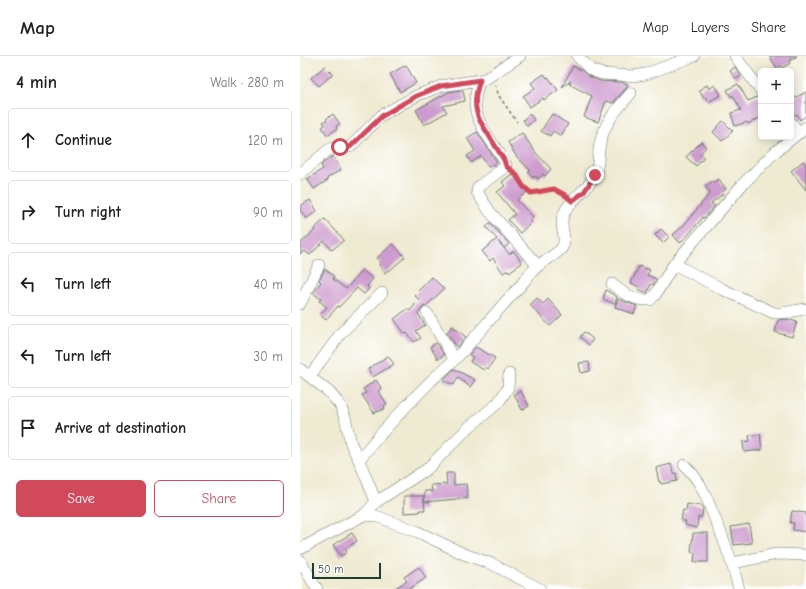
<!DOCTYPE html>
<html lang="en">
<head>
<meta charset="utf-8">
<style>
	body { margin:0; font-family:"Comic Neue",sans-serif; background:#f6f6f6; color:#202124 }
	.controls { position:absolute; right:12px; top:12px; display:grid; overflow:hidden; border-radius:6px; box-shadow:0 2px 10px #0003 }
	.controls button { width:36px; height:36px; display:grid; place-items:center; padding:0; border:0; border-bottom:1px solid #e0e0e0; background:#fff; color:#202124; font:20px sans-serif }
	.scale { position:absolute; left:12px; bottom:10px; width:69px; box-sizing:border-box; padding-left:4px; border:2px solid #1f3d34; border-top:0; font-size:11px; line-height:14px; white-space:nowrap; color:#1f3d34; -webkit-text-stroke:3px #fff; paint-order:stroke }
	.stop { position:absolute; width:12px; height:12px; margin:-9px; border:3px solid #d1495b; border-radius:50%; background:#fff }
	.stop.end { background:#d1495b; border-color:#fff; box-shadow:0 1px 4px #0008 }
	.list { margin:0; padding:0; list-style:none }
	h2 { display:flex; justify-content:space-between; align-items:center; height:52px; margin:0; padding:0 16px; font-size:17px }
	h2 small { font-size:13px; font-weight:400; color:#757577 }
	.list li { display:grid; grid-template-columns:26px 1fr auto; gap:12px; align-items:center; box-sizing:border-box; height:64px; margin:0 8px 8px; padding:0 8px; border:1px solid #e0e0e0; border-radius:6px }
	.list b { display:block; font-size:15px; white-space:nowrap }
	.list em { font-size:13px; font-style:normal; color:#757577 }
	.actions { display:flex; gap:8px; padding:12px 16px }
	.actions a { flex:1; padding:9px 0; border:1px solid #d1495b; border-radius:6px; text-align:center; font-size:14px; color:#d1495b }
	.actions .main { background:#d1495b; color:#fff }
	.icon { flex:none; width:22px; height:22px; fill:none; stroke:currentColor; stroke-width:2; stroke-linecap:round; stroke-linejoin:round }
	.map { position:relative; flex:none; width:506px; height:533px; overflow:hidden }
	header { display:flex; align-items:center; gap:24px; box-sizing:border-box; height:56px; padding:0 20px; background:#fff; border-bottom:1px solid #e0e0e0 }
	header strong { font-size:19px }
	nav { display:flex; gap:22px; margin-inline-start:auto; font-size:14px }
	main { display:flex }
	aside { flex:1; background:#fff }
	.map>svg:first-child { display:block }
	.building { fill:#cd9bcf }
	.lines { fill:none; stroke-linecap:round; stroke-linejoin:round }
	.street-casing { stroke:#687a6b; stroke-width:12 }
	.path { stroke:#687a6b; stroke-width:1.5; stroke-dasharray:3 3; stroke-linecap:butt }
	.street { stroke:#fff; stroke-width:11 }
	.route { stroke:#d1495b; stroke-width:5 }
</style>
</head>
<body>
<header>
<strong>Map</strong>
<nav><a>Map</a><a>Layers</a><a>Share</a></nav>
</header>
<main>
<aside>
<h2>4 min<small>Walk · 280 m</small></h2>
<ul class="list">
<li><svg class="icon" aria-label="ahead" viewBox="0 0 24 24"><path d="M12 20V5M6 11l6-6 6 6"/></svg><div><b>Continue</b></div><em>120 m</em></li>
<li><svg class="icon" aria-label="right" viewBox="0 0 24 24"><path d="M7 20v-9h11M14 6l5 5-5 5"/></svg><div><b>Turn right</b></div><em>90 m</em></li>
<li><svg class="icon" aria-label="left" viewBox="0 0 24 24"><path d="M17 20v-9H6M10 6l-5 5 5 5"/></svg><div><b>Turn left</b></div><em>40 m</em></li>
<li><svg class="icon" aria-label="left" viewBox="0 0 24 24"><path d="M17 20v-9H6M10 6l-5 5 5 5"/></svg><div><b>Turn left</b></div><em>30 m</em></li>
<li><svg class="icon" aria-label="arrive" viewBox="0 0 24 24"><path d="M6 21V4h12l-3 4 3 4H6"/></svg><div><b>Arrive at destination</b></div></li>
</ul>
<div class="actions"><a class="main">Save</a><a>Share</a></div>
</aside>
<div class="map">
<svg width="506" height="533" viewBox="0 0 506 533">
	<rect width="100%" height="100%" fill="#fff"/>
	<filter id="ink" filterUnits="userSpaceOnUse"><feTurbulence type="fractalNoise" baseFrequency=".025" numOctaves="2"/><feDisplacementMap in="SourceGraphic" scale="8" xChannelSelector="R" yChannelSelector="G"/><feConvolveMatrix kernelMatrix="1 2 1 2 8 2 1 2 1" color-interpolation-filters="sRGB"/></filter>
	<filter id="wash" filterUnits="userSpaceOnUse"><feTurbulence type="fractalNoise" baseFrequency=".012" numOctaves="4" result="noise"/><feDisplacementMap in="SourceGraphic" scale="16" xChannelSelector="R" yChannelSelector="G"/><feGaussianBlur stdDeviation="0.9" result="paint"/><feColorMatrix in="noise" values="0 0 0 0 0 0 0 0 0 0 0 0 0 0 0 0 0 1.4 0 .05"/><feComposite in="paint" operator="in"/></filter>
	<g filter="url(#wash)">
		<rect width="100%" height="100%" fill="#efead2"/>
		<g id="blocks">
			<path class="building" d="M469,0H497L489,5L490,7L482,12L480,10L477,12Z
				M106,9L116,27L100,36L90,18Z
				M25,10L33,18L19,30L11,22Z
				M273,10L281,14L288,20L300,25L321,26L328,28L326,32L313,47L306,45L298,66L284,61L292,40L269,28L271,25L262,31Z
				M435,11L441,20L436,23L430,15Z
				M244,18L247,22L248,21L258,34L244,44L243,42L230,51L223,40L235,32L231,27Z
				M438,28L448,45L457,41H458L461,46V61L448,68L447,66L435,70L431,57L441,54L433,39L431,41L427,34Z
				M407,29L409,33L415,29L421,39L408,46L406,41L404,43L399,34Z
				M163,34L165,45L143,50L147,56L124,69L116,54L149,36Z
				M506,36V60L500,64L497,58L493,60H491V44Z
				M33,58L40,68L36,70L37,73L27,79L22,71L25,69L23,66L27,64L26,63Z
				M230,58L234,64L227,70L223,64Z
				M252,58L268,68L261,80L253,75L250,80L241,75Z
				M423,65L433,75L422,85L413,76Z
				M177,76L197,106L188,111L181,100L171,107L167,100L175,95L167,82Z
				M222,77L236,97L251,113L245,120L243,118L238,123L236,120L233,122L228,116L230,114L216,100L208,86Z
				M401,86L406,91L400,98L404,102L396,110L386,101Z
				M33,100L41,114L27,122L28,124L14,133L7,123L23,113L21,109Z
				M503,105L506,109V134L491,115Z
				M212,118L227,136L217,144L233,161L229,164L232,166L220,177L208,164L215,158L197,136L205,130L202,126Z
				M419,123L426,133L422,136L423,138L411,147L415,150L404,162L403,161L389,178L380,187L373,179L384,169L410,137L405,130L413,125L414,126Z
				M10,144L17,155L6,163L0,154V150Z
				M25,163L44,184L32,194L24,185L10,199L4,195L0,198V188L15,174L14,173Z
				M190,167L209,188L204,192L198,185L209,198L214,195L222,207L209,216L208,214L203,217L193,202L190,205L182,195L197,183L186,171Z
				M361,173L369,181L363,187L355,179Z
				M93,188L105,201L89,215L88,214L85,217L79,209L81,207L77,202Z
				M339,210L350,214L347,219L356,223L353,229L351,228L347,237L338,233L339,231L331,227Z
				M25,213L34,220L33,223L46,233L62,214L73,223L67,230L69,233L64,238L57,232L39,251L38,250L26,264L20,259L27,251L19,245L21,243L13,237L21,226L19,224Z
				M132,221L144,233L126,250L123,251L118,258L125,269L116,275L121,282L114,286L107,277L105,278L94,263L107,253L110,255L115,249L114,248L119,244L114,239Z
				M306,234L317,241L315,248L303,243Z
				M237,242L243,248L248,243L262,259L250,270L230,249Z
				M318,243L337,250L334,258L315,251Z
				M487,263L497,266L492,281L475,276L478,264Z
				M152,270L166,281L157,291L147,277Z
				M284,276L293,283L289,289L280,281Z
				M136,287L144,299L138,303L130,291Z
				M176,291L195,302L188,313L186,311L184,314L170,306L173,301L169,299Z
				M88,300L94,308L73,321L68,313Z
				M289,306L290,315L281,317L279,307Z
				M154,313L160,316L175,324L170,331L158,321L154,329L143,324Z
				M76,324L82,333L78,335L87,348L84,350L85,352L78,356V355L74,357L62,339L66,337L63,333Z
				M221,335L229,350L222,354L214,338Z
				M460,378L462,394L444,396L443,386L450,385L449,380Z
				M371,408L374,418L376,417L377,425L361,428L360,425L359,426L356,412Z
				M146,417H154V429L166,428L168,442L124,446L125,454H120V456L104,457V440H124V446L125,435H132L131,429L147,428Z
				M387,448L402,450L403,452L402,461H398L397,472L385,469L386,465H381L383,454L386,455Z
				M492,455L506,457V476L493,474L494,467H490Z
				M449,468L452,487L434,489L431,471Z
				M52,477L57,485L45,493L47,496L41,500L33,489Z
				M393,477H408V506H394L395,497L391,496Z
				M119,511L126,522L109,533H94L107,525L104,521Z"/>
		</g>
	</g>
	<g filter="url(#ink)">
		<use href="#blocks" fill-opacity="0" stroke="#687a6b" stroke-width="1"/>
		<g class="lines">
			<defs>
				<path id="street" d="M277,0L291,14L302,18L333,20L346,18L394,0
					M435,0L461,35
					M180,24C178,31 175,38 175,46C174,65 194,88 204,104L206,110L178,131L177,136L190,156L238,210
					M491,67L500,77
					M0,118L27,95L33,92L50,91L82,59L116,40L141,30L180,24L187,22L220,0
					M374,208L422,233L474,257C485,258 495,254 506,253
					M312,228C324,238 334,245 350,244L355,239L374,208L442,129L475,96L506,71
					M0,248L19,209
					M127,257L154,303
					M0,313L29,336L40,349L45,361L51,388L59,404L76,446
					M10,320L41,277L82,237
					M59,404C81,376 105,351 130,326C140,316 152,307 161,297C181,275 200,251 221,229C227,222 232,214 239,209C246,203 259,198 263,190C267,181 259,170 263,160C268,144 286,136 294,121C300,111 297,99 300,88C304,67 317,53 331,37
					M384,409C402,425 407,444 416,465C426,488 433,509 439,533
					M64,459L76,446L127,413L168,372L198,347L208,332L209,318
					M0,493L64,459L76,460L116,475L164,498L192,508L240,533
					M0,504L17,533
					M433,507L477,498L506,499"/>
			</defs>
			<use href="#street" class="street-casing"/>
			<path class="path" d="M195,29L199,40L217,66
				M214,117L223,130L231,137L254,133L265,139"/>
			<use href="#street" class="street"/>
		</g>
	</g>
	<g class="lines" filter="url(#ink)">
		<path class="route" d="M40,91H50L82,60L116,40L141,30L180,24C175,39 173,50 180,65L204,104L206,110L216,118L223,130L231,137L254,133L265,139L272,145L284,136L295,119"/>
	</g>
</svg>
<div class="controls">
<button>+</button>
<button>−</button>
</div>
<div class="scale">50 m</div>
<div class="stop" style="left:40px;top:91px"></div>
<div class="stop end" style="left:295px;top:119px"></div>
</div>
</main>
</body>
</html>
